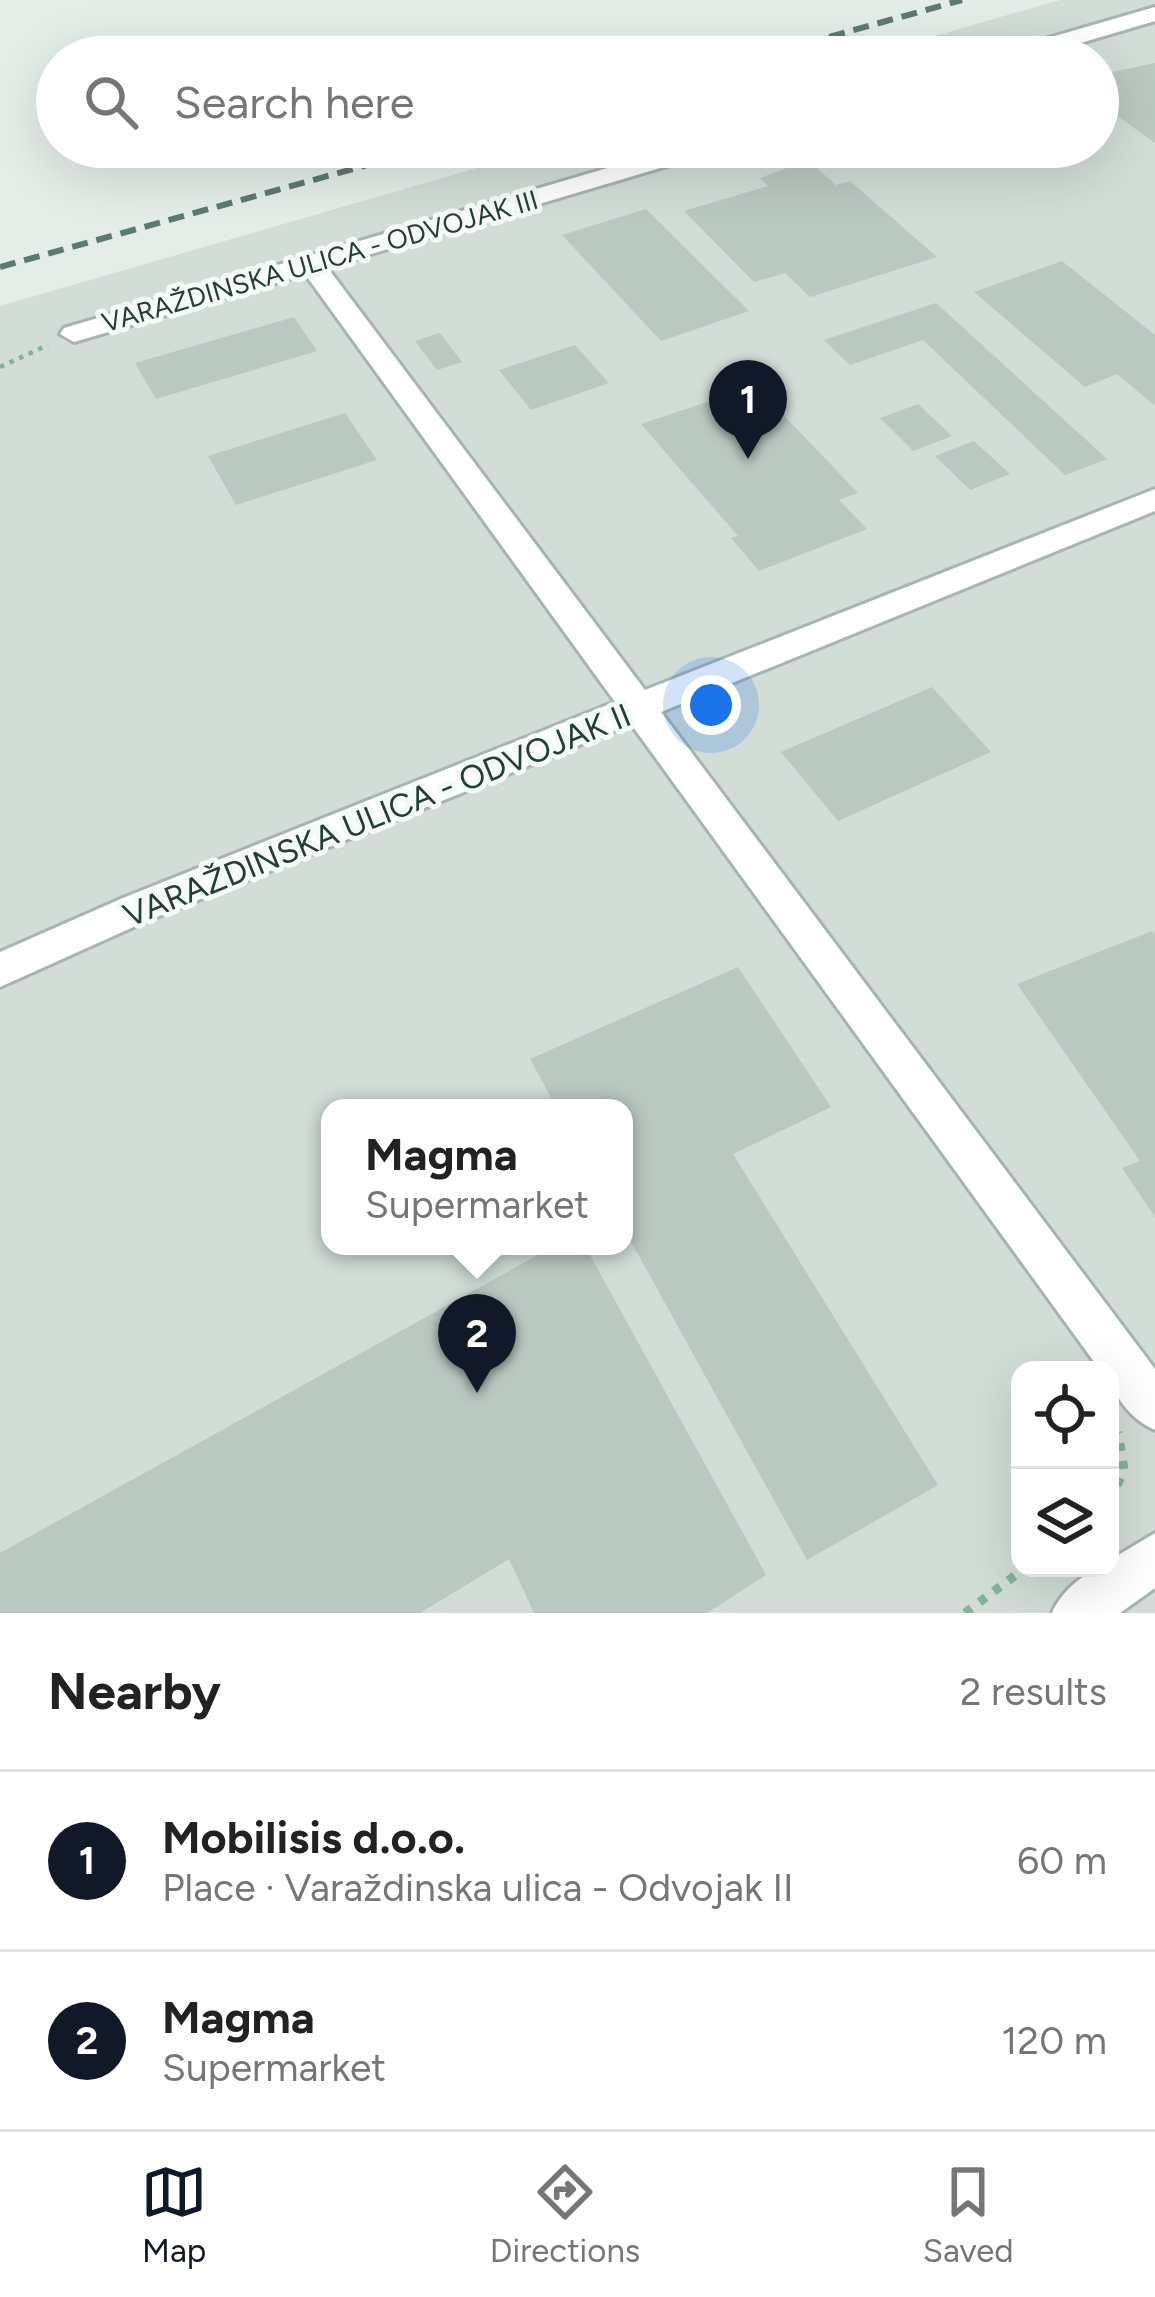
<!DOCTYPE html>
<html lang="en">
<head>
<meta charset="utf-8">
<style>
	body { margin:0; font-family:Figtree,sans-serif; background:#f2f2f2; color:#222 }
	.controls { position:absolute; right:36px; bottom:36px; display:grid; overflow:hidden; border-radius:24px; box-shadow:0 12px 48px #0002 }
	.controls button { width:108px; height:108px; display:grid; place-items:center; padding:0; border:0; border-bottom:3px solid #e0e0e0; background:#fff; color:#222; font:60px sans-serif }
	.you { position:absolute; left:711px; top:705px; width:42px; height:42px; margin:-30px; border:9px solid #fff; border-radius:50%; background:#1a73e8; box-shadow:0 0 0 18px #1a73e833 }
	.badge { display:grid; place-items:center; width:78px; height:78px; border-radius:50%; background:#111827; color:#fff; font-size:39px; font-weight:700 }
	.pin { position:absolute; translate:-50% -99px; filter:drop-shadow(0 3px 6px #0008) }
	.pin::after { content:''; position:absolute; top:63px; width:42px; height:36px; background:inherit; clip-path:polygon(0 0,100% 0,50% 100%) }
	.popup { position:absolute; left:321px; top:1099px; width:312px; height:156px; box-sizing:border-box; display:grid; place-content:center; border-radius:24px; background:#fff; filter:drop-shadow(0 3px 9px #0005); font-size:39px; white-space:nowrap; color:#767676 }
	.popup b { font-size:45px; color:#222 }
	.popup::after { content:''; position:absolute; left:50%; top:100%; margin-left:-24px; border:24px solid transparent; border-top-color:#fff }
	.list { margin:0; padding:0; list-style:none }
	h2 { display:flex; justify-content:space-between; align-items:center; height:156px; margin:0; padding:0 48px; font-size:51px }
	h2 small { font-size:39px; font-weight:400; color:#767676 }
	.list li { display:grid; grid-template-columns:78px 1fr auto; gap:36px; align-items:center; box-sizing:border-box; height:180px; padding:0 48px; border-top:3px solid #e0e0e0 }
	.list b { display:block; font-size:45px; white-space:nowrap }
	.list p { margin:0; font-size:39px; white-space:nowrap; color:#767676 }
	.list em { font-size:39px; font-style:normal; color:#767676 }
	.icon { flex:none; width:66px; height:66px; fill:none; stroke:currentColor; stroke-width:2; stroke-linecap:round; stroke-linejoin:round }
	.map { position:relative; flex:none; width:1155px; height:1613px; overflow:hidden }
	.search { position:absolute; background:#fff; box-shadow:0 12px 48px #0002; left:36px; right:36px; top:36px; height:132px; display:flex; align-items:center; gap:30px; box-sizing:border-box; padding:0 42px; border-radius:66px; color:#767676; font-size:45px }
	.sheet { height:516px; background:#fff }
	nav { display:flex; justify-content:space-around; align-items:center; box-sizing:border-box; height:168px; border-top:3px solid #e0e0e0; background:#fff; font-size:33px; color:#767676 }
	nav a { display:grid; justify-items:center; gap:6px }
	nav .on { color:#111827 }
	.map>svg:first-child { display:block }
	.built { fill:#d2ddd7; fill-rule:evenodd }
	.building { fill:#b9c8c1 }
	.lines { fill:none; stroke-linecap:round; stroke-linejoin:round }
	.street-casing { stroke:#a6b5af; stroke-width:6 }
	.path-far1 { stroke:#85b09e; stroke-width:4.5; stroke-dasharray:4.5 6; stroke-linecap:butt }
	.path { stroke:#85b09e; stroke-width:9; stroke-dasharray:8 10; stroke-linecap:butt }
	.street { fill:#fff; fill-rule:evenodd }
	.rail { stroke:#5e7a70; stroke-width:6; stroke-dasharray:16 9; stroke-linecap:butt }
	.labels { text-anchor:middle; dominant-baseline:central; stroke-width:10; stroke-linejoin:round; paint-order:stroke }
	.far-street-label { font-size:27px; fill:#233f35; stroke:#f4faf6 }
	.street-label { font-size:33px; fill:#233f35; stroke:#f4faf6 }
</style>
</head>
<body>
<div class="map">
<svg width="1155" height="1613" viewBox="0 0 1155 1613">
	<rect width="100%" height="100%" fill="#e4ede8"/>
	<path class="built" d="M1060,0H1155V1613H0V306L550,147H1098V57H862ZM330,1108H624V1246H330ZM1020,1370H1110V1568H1020Z"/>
	<path class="building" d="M1155,63V143L1098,102V75Z
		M808,160L836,185L850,181L937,257L810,297L785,273L754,282L684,211L768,186L760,178Z
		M646,209L749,311L661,341L562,235Z
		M1062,261L1155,335V406L1117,374L1085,387L974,292Z
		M936,303L1107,459L1065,475L923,340L850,365L824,340Z
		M294,317L317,351L156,399L135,363Z
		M440,333L462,362L437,370L415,341Z
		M575,345L609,383L531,410L499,370Z
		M725,396L742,414L772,403L858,493L839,500L867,529L759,571L731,538L738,536L641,424Z
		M918,404L952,436L913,451L880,418Z
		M345,413L377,460L236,505L208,456Z
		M974,441L1010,474L970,490L935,456Z
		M932,687L991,752L838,821L781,752Z
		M1152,931L1155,935V1217L1122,1168L1140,1161L1017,984Z
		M738,967L831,1107L733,1154L938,1485L807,1560L624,1229V1108H557L530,1059Z
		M554,1246H585L766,1575L707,1613H534L509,1559L420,1613H0V1553Z"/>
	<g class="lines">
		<defs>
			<path id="street" d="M1155,7V21L1033,57H997L1000,52Z
				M679,147H717L714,152L327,267L645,690L1155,489V511L661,712L1155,1369V1430C1133,1421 1110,1395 1110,1370H1100L631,724L149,920L0,987V952L123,898L615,702L305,274L74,342L60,334L64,328Z
				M1155,1533V1588L1120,1613H1052C1061,1592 1086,1568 1110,1568V1560Z"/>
		</defs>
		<use href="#street" class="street-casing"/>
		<path class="path-far1" d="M0,367L48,345"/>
		<path class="path" d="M1110,1502L1124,1469L1118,1432
			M965,1613L1025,1568"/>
		<use href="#street" class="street"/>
		<path class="rail" d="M757,57L962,0
			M0,267L432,147"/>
	</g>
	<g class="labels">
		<g class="far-street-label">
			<text transform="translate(320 261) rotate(-16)">VARAŽDINSKA ULICA - ODVOJAK III</text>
		</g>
		<g class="street-label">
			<text transform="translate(377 815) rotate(-22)">VARAŽDINSKA ULICA - ODVOJAK II</text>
		</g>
	</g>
</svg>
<div class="controls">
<button><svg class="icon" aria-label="locate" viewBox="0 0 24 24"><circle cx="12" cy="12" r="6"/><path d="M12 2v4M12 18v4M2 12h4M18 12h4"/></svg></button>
<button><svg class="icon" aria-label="layers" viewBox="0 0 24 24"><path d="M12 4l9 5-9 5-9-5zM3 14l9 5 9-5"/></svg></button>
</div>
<div class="you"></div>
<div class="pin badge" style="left:748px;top:459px">1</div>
<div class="pin badge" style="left:477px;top:1393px">2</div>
<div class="popup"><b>Magma</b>Supermarket</div>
<div class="search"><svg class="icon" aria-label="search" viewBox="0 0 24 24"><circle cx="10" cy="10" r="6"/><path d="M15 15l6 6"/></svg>Search here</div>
</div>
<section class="sheet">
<h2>Nearby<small>2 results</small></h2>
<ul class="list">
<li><span class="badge">1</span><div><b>Mobilisis d.o.o.</b><p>Place · Varaždinska ulica - Odvojak II</p></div><em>60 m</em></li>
<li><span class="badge">2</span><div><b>Magma</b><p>Supermarket</p></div><em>120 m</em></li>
</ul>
</section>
<nav>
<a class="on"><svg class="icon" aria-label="map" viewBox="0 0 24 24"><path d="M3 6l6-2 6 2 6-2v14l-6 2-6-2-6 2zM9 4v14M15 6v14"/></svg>Map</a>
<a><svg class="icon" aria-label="directions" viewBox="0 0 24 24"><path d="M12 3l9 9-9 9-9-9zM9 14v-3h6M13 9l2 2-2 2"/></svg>Directions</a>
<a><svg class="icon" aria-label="saved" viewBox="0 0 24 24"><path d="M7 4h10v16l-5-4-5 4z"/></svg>Saved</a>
</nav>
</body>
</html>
